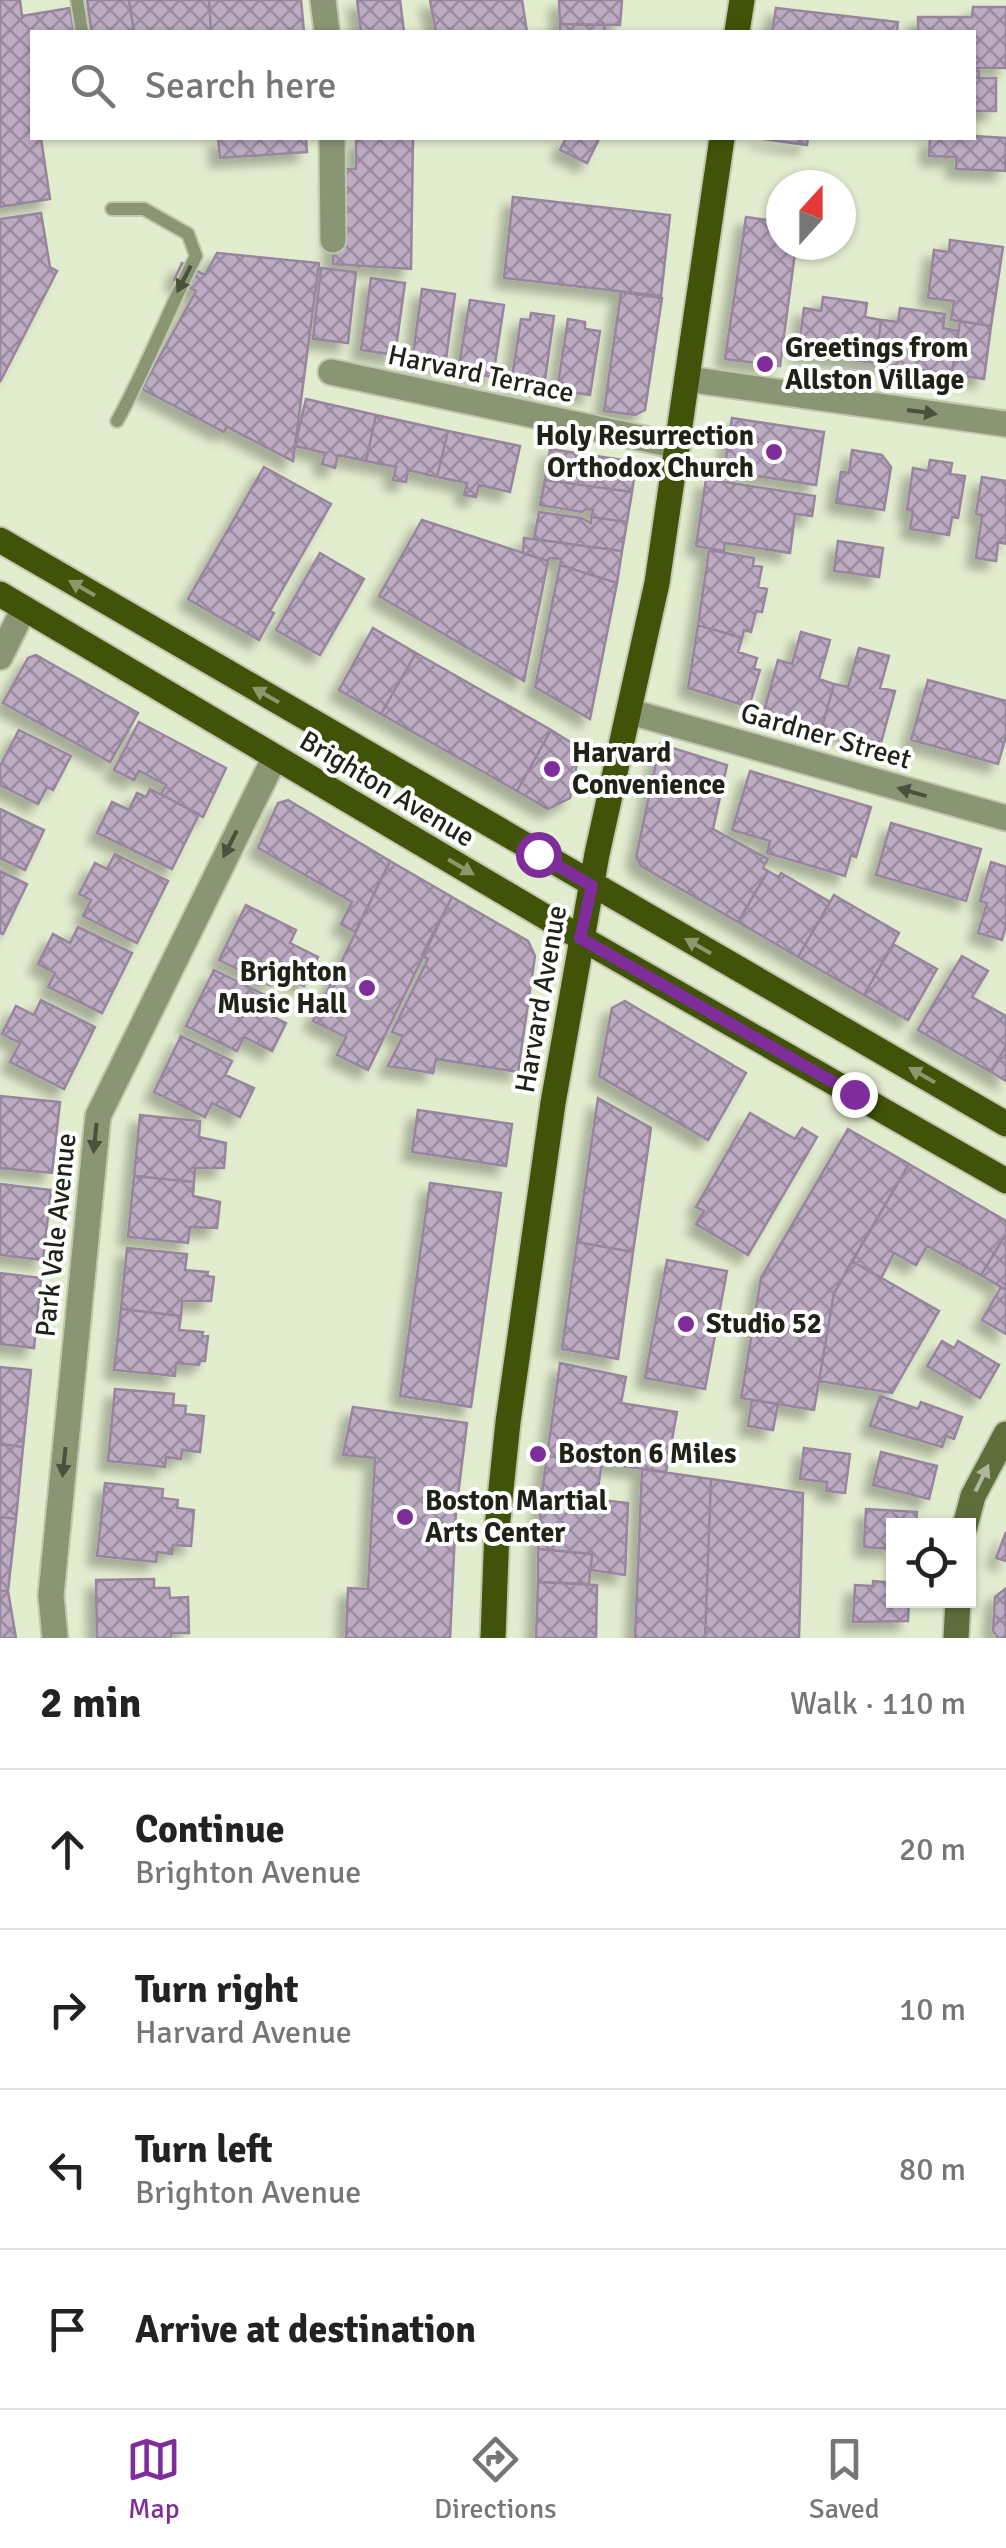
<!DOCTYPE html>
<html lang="en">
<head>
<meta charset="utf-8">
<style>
	body { margin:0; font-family:Signika,sans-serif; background:#f6f6f6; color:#222 }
	.controls { position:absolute; right:30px; bottom:30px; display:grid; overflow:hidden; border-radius:0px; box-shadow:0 2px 8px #0004 }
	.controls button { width:90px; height:90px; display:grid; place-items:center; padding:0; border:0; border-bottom:2px solid #e0e0e0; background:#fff; color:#222; font:50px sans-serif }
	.compass { position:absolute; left:766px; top:170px; width:90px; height:90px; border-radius:50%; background:#fff; box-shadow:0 2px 8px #0004; rotate:21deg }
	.stop { position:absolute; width:30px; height:30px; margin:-22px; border:8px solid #802d9c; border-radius:50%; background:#fff }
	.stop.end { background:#802d9c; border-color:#fff; box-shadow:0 2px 10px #0008 }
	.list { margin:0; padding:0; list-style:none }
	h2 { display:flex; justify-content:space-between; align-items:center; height:130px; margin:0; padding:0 40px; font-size:42px }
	h2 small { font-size:32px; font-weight:400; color:#767676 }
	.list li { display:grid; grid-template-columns:65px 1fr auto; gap:30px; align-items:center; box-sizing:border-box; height:160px; padding:0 40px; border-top:2px solid #e0e0e0 }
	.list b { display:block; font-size:38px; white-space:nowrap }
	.list p { margin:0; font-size:32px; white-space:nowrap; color:#767676 }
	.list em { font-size:32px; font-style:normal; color:#767676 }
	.icon { flex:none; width:55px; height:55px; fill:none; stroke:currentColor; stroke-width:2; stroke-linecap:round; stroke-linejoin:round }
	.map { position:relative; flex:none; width:1006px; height:1638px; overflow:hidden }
	.search { position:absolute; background:#fff; box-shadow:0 2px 8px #0004; left:30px; right:30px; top:30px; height:110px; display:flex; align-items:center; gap:25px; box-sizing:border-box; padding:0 35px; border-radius:0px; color:#767676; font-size:38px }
	.sheet { height:770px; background:#fff }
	nav { display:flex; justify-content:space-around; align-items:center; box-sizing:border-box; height:140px; border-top:2px solid #e0e0e0; background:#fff; font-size:28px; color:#767676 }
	nav a { display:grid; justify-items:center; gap:5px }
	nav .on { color:#802d9c }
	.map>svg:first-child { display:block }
	.building { fill:url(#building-cross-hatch); stroke:#97869e; stroke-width:2.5; filter:url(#shadow) }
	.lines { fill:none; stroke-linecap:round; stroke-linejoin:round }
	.lane-casing { stroke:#bfc8ad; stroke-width:16 }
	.street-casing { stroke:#bfc8ad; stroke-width:29 }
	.secondary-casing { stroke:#bfc8ad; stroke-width:29 }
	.primary-casing { stroke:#bfc8ad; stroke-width:29 }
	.lane { stroke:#8a9574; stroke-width:12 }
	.street { stroke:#8a9574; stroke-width:25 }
	.secondary { stroke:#5e6e3b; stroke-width:25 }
	.primary { stroke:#415209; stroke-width:25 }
	.oneway { fill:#49503c }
	.oneway2 { fill:#8d976b }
	.oneway3 { fill:#aeb69d }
	.route { stroke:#802d9c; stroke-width:12 }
	.poi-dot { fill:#802d9c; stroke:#fff; stroke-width:4 }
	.labels { text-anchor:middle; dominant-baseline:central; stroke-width:8; stroke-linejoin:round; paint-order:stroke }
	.poi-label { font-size:28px; font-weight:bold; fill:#1e2217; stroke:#fff; text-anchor:start }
	.street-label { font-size:28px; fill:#1e2217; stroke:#fff }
</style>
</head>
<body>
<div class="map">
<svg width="1006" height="1638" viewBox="0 0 1006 1638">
	<defs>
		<pattern id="building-cross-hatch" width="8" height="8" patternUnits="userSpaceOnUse" patternTransform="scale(2.5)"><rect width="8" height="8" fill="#bdabc4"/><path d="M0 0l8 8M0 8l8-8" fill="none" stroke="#998b9e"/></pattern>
		<filter id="shadow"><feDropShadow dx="-9" dy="9" stdDeviation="5" flood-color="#0004"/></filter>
	</defs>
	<rect width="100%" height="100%" fill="#e2ecce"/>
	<path class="building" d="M0,0H20L22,16L70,8L74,32H32V138H41L50,199L0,207Z
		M87,0H129L134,32H92Z
		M129,0H209L211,32H134Z
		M209,0H301L304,32H211Z
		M357,0H400L404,32H361Z
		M430,0H522L527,32H436Z
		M559,0H622L620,25L560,24Z
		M973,7H1006V68H974V32H918V17H972Z
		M776,8L898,22L897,32H772Z
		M560,24L605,25L604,32H560Z
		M974,71H979V78H996V111H974Z
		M974,136L1006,138L1005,171L956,169V157L929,156L930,138Z
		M218,138H306L307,152L220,158Z
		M356,138H413L411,269L333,264V169H356Z
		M566,138L599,139L587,163L560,150Z
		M756,138H808L807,145Z
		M513,197L670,215L661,296L504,278Z
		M41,213L50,267L57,271L0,382V219Z
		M746,217L781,222V245H796L780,366L725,359Z
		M950,240L1003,247L991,326L951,320L954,301L928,298L934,250L949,252Z
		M217,253L319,263L293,461L227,427L224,432L142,389L196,291L174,280L182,263L205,275Z
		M321,268L356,272L348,343L313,339Z
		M371,278L405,283L395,355L361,350Z
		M422,289L455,294L445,366L412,361Z
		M621,292L662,298L645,410L635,415L604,411Z
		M823,297L867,303L865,317L881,320L876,363L798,353L804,308L821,311Z
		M470,300L504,305L493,377L458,371Z
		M900,308L945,314L943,328L958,331L952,374L876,363L881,320L898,322Z
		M531,313L554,316L544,387L511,383L521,319L530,320Z
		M568,319L585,322V329L600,331L590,395L557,390Z
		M960,321L991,326L984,379L952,374Z
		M306,399L376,415L366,461L338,455L335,468L322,464L325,453L295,446Z
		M376,415L448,431L437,477L408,470L406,482L393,480L396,467L366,461Z
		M732,418L824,432L816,485L724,471Z
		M448,431L520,446L510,492L479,485L476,497L464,495L467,483L437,477Z
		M550,449L636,462L632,492L545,480Z
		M852,450L882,455L891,467L884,510L836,503L841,472L849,473Z
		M930,460L952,463L950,474L965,476L958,518L952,517L949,535L910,529L913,511L907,510L913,468L928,471Z
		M264,467L331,504L270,611L274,613L259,640L188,599Z
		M982,477L1006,481V544L998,542L996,561L976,558L982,515L976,514Z
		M706,479L815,496L812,516L795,514L790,553L725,543L724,551L696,546Z
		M545,480L632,492L627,522L591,517L593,510L586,509L582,512L540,505Z
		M539,512L581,518L591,523V517L627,522L622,551L534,539Z
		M422,520L548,561L524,681L379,596Z
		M524,538L622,551L617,583L560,565L561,559L549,558L548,561L523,553Z
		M838,541L883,548L879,577L834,571Z
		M709,550L754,558L753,565L762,567L758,587L767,589L762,612L756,611L751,632L744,630L742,638L698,625Z
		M320,553L364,579L320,655L276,630Z
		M560,565L617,583L590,719L535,687Z
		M698,625L742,638L738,652L757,658L754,669L760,670L749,707L688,688Z
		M373,628L416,653L381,714L339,690Z
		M801,632L830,640L819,679L834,684L822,727L764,711L778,660L792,664Z
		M859,648L889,656L880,688L895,691L881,743L822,727L834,684L848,687Z
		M416,653L551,730L517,791L381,714Z
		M36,655L138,713L110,762L3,703L28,658Z
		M928,680L1006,701V736L998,764L911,740Z
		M139,722L226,768L203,817L161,794L166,785L139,771L134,780L114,770Z
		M19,730L71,756L53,790L47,787L38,804L0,785V766Z
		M551,730L580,748L570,798L548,809L517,791Z
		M660,744L727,765L713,829L768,859L763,868L768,871L738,922L641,866L636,857Z
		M750,771L871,807L856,857L851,855L845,876L767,853L770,841L732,830Z
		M150,789L199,814L172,869L97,833L112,802L129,810L137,793L146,797Z
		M288,800L390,861L355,932L341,924L352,902L258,848L278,803Z
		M0,809L44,830L25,870L0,858Z
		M891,823L981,849L966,901L876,875Z
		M115,854L168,881L137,943L83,916L91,900L79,894L95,863L107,869Z
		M390,861L452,897L368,1070L337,1055L346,1037L313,1021Z
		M991,862L1006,867V925L1002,940L978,933L987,903L980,901Z
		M0,871L27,884L3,934L0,933Z
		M768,871L779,877L781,873L830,902L798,957L738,922Z
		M834,895L899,933L864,995L798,957Z
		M452,897L528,941L535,956L518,1072L436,1059L433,1073L388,1066L403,1036L392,1032L428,959L422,955Z
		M246,905L296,930L290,943L318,957L304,986L277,972L270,985L219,960Z
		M78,927L132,953L102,1013L48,987L55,973L38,964L53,934L70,943Z
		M893,944L937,969L908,1020L864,995Z
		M962,956L988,971L972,997L1006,1016V1046L991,1072L918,1030Z
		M214,970L265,995L258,1009L286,1023L272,1051L244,1037L237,1051L186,1026Z
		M41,1000L95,1027L64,1089L10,1062L20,1043L2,1034L16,1006L34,1015Z
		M625,1001L746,1073L708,1140L599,1076L612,1008Z
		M181,1036L232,1061L225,1075L254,1088L240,1117L212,1103L205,1117L154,1092Z
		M1006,1046V1081L991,1072Z
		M0,1096L60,1102L52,1173L0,1168Z
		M598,1098L651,1128L633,1252L577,1242Z
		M418,1110L512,1124L506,1166L412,1152Z
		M750,1113L795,1139L802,1128L817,1137L748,1255L696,1224L704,1211L696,1207Z
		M140,1115L200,1121L199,1137L226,1143L224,1168H195L194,1182L134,1176Z
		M848,1129L909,1164L834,1293L814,1410L741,1398L761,1278Z
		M909,1164L1006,1221V1234L981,1275L927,1246L916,1265L894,1253L881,1278L852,1261Z
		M134,1176L194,1182L193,1196L220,1202L217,1228L190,1227L188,1243L128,1237Z
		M430,1183L501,1193L471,1407L400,1396Z
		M0,1184L51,1190L43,1260L0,1255Z
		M1006,1234V1290L981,1275Z
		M577,1242L633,1252L618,1359L562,1349Z
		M127,1248L187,1254L185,1270L208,1272L207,1276L214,1277L211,1301H182L181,1316L121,1309Z
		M667,1260L727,1271L705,1389L645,1378Z
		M852,1261L939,1311L892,1393L819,1381L834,1293Z
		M0,1273L41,1278L34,1348L0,1344Z
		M1001,1287L1006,1290V1334L982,1320Z
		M121,1309L181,1316L179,1330L203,1332L202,1335L208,1336L205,1361H200L199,1365L176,1363L175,1376L114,1370Z
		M942,1341L954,1348L958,1341L999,1365L980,1398L927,1366Z
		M560,1363L626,1377L621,1403L677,1412L666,1472L547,1456Z
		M0,1367L31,1370L23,1447L0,1444Z
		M115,1389L174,1394L173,1405L186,1406L185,1414L204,1416L200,1452L182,1450L181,1459L166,1457L165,1467L108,1461Z
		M880,1396L918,1409L921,1402L962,1417L954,1439L946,1436L942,1447L870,1426Z
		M752,1400L778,1404L773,1430L748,1426Z
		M353,1407L467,1423L456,1511L450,1638H346L348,1588L368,1589L375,1458L343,1455Z
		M0,1444L23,1447L16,1519L0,1517Z
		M804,1448L850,1454L845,1493L826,1491L827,1482L800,1479Z
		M881,1452L937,1466L929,1499L873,1485Z
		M547,1456L602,1463L596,1500L542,1493Z
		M642,1469L711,1479L705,1638H635Z
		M711,1479L803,1493L799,1638H705Z
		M105,1483L163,1489L162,1498L178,1500L177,1508L194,1510L191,1546L173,1545L172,1554L157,1552L156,1562L97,1556Z
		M542,1493L628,1503L625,1575L591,1570L592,1554L538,1549Z
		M866,1509L917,1512L916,1526H894V1549L864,1547Z
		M0,1517L16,1519L8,1591H0Z
		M1006,1532V1561L996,1558Z
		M538,1549L592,1554L589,1584L538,1582Z
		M154,1579V1588H169L170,1598L188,1597L189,1633H171V1638H97L96,1580Z
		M873,1581L894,1583V1600H909L908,1621L853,1622L855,1585L873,1586Z
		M538,1582L597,1585L596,1638H536Z
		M1005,1589L1006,1638H998L993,1631L995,1597Z
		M0,1591H8L16,1638H0Z"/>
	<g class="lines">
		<defs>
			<path id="lane" d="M77,0L82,32
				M112,209H144L188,234L196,256C168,311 147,367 117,421"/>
			<path id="street" d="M323,0L327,32
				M332,138L333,240
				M331,372L678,446
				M687,379L1006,424
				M0,657L24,608
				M631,712L1006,818
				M55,1638L51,1595L98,1116L275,757"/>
			<path id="secondary" d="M965,1526L973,1496L1006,1434
				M956,1638L958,1600"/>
			<path id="primary" d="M737,32L742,0
				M0,540L1006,1124
				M0,594L581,938L1006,1181
				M493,1638L497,1528L508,1422L553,1103L597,854L657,583L722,138"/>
		</defs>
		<use href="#lane" class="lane-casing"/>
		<use href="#street" class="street-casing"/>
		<use href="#secondary" class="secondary-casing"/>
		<use href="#primary" class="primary-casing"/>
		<use href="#lane" class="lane"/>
		<use href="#street" class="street"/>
		<use href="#secondary" class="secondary"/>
		<use href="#primary" class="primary"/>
	</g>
	<defs><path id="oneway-solid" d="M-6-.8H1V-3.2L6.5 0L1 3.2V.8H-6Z" transform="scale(2.5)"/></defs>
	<g class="oneway">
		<use href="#oneway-solid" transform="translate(184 279) rotate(117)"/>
		<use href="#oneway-solid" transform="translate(922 412) rotate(8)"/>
		<use href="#oneway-solid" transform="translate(912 792) rotate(-164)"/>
		<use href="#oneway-solid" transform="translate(230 844) rotate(117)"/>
		<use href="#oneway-solid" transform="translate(95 1138) rotate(96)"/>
		<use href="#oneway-solid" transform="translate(64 1462) rotate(96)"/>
	</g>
	<g class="oneway2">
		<use href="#oneway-solid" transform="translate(82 588) rotate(-150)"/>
		<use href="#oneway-solid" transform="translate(266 695) rotate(-150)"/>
		<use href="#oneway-solid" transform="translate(461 867) rotate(31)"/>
		<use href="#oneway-solid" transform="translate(698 946) rotate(-150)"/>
		<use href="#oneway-solid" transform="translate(922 1075) rotate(-150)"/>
	</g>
	<use class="oneway3" href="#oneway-solid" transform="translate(982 1478) rotate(-64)"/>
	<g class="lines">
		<path class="route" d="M538,854L592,886L580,938L854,1094"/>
	</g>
	<g class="poi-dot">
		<circle cx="765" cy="364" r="10"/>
		<circle cx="774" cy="452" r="10"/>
		<circle cx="552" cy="769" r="10"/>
		<circle cx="367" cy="988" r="10"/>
		<circle cx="686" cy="1324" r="10"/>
		<circle cx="538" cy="1454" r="10"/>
		<circle cx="405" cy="1517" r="10"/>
	</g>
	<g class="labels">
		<g class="poi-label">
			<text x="785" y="348">Greetings from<tspan x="785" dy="32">Allston Village</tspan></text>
			<text x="754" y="436" text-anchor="end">Holy Resurrection<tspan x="754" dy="32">Orthodox Church</tspan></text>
			<text x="572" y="753">Harvard<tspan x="572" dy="32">Convenience</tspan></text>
			<text x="347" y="972" text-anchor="end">Brighton<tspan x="347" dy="32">Music Hall</tspan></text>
			<text x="706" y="1324">Studio 52</text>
			<text x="558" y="1454">Boston 6 Miles</text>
			<text x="425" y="1501">Boston Martial<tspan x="425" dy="32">Arts Center</tspan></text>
		</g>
		<g class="street-label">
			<text transform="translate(481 374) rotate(12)">Harvard Terrace</text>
			<text transform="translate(826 736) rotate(16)">Gardner Street</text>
			<text transform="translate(387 789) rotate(31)">Brighton Avenue</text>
			<text transform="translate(541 999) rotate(-80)">Harvard Avenue</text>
			<text transform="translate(56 1235) rotate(-84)">Park Vale Avenue</text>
		</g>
	</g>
</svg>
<div class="controls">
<button><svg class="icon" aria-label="locate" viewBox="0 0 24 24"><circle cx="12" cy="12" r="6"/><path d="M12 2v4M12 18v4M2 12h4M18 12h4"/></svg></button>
</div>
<svg class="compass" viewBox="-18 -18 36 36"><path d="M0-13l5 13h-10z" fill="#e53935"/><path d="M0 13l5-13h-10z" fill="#767676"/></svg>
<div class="stop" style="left:538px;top:854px"></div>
<div class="stop end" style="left:854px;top:1094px"></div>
<div class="search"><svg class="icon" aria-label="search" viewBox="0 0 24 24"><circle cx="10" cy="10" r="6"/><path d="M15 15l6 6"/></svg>Search here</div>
</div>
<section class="sheet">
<h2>2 min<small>Walk · 110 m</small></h2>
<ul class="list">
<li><svg class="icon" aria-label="ahead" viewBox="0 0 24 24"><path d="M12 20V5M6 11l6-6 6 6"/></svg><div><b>Continue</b><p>Brighton Avenue</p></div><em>20 m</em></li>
<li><svg class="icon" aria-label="right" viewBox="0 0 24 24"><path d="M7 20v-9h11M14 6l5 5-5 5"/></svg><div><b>Turn right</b><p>Harvard Avenue</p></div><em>10 m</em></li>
<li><svg class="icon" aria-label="left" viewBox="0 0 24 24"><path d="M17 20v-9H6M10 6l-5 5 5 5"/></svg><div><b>Turn left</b><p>Brighton Avenue</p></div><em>80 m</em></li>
<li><svg class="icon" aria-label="arrive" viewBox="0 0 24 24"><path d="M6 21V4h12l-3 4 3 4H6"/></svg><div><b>Arrive at destination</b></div></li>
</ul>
</section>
<nav>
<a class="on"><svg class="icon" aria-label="map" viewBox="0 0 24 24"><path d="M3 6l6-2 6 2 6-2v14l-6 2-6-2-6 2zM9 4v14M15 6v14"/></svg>Map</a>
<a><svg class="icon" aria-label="directions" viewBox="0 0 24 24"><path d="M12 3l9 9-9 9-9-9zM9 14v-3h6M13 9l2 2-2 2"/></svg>Directions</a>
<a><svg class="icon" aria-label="saved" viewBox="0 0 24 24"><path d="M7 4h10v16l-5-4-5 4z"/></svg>Saved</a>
</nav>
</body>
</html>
